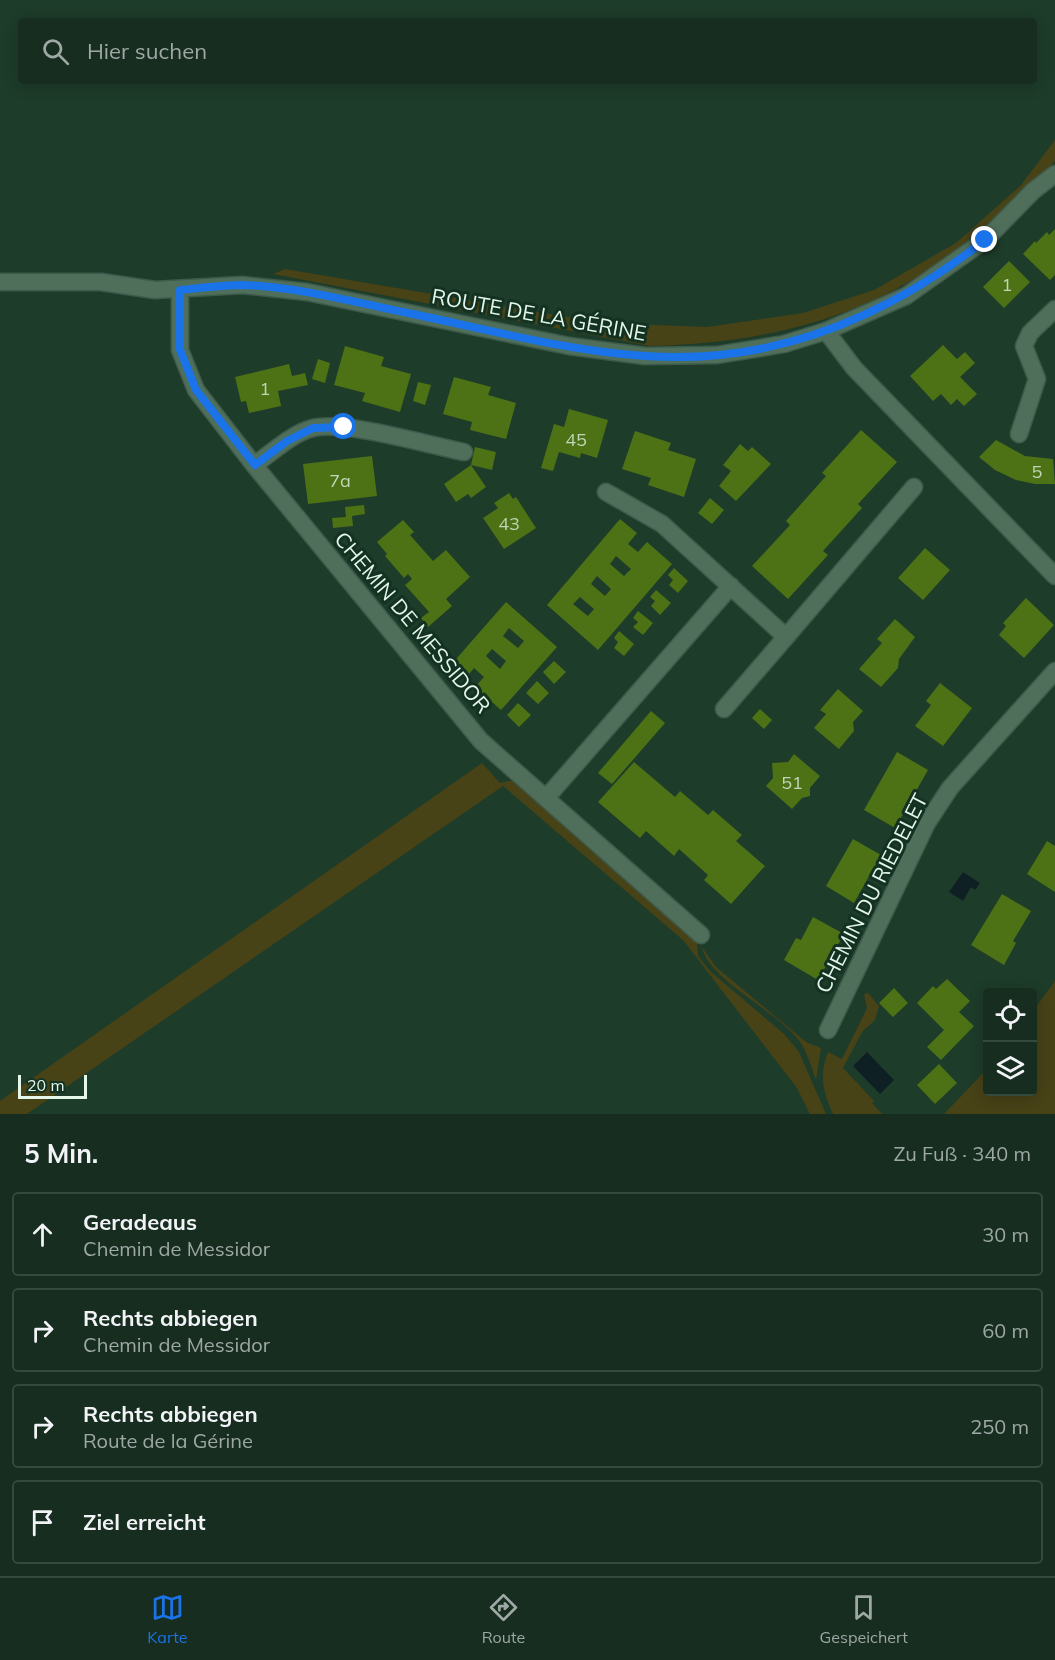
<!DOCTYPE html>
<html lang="de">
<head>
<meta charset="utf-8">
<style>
	body { margin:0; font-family:Mulish,sans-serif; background:#1f3529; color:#f1f3f6 }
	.controls { position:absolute; right:18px; bottom:18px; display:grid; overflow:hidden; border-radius:6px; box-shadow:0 3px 15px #0003 }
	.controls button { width:54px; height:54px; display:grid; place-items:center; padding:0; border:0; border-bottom:2px solid #35493e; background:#162d20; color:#f1f3f6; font:30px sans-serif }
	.scale { position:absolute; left:18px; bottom:15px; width:69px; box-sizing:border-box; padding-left:6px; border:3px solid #e5f6eb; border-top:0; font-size:16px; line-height:21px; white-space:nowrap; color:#e5f6eb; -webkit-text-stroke:4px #133221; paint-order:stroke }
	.stop { position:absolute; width:18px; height:18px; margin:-14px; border:4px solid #1a73e8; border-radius:50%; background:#fff }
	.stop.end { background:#1a73e8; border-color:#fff; box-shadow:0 2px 6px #0008 }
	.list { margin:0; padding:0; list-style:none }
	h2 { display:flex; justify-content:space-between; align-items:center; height:78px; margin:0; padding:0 24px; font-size:26px }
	h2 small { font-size:20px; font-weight:400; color:#9ea8a5 }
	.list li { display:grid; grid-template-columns:39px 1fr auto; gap:18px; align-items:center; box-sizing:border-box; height:84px; margin:0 12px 12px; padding:0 12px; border:2px solid #35493e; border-radius:6px }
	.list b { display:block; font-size:22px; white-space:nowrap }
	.list p { margin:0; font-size:20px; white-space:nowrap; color:#9ea8a5 }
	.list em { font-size:20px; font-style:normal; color:#9ea8a5 }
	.icon { flex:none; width:33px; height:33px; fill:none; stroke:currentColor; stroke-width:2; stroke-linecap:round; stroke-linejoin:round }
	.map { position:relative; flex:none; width:1055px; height:1114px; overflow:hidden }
	.search { position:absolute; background:#162d20; box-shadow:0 3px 15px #0003; left:18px; right:18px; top:18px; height:66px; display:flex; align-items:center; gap:15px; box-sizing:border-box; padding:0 21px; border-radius:6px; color:#9ea8a5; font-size:22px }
	.sheet { height:462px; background:#162d20 }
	nav { display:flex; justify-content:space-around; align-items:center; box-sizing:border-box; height:84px; border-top:2px solid #35493e; background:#162d20; font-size:16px; color:#9ea8a5 }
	nav a { display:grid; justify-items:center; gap:3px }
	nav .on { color:#1a73e8 }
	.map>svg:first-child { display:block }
	.green { fill:#484217 }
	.water { fill:#0e2023 }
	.building { fill:#4d7115; fill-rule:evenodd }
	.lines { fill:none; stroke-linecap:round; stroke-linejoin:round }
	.minor-casing { stroke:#3e5a4b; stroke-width:19 }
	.minor { stroke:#4f6f5b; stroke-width:16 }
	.route { stroke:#1a73e8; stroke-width:8 }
	.labels { text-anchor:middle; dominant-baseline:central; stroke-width:6; stroke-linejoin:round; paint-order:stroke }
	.number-label { font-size:18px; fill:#bfd5b6 }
	.street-label { font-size:21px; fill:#e5f6eb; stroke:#133221 }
</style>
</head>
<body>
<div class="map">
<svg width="1055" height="1114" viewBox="0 0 1055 1114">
	<rect width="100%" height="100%" fill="#1e3c2a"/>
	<path class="green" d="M1055,140V161L1051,166C1019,191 993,223 960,248C867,319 765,343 650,346L273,274L285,269L603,323L707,327L803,313L874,290L956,243L1021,185Z
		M482,763L500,783L514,780L697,942L698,956L710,971L784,1034L799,1052L826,1114H810L797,1088L683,940L503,786L27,1114H0V1101Z
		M702,947L716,967L806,1042L821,1048L816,1080C812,1069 808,1055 802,1045C782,1012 709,982 702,947Z
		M1055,981V1114H944L987,1069L988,1092H1032L1033,1011Z
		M868,993L879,1006L875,1020L862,1032L843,1068L874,1101L872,1103L882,1114H833C823,1092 819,1075 828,1052L842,1059L867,1008L864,994Z"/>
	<path class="water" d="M963,872L980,883L975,890L971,887L963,901L949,892Z
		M867,1052L894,1080L880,1094L853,1066Z"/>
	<path class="building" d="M1055,229V275L1050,280L1023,254L1035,241L1036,243L1047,232L1049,235Z
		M1009,261L1030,282L1004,308L983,287Z
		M943,345L957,359L965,352L975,363L960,377L977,394L964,406L957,399L951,405L941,394L933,401L910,376Z
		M345,346L384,357L381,366L411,374L400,412L362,401L365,393L334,385Z
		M318,359L330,363L325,383L312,379Z
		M289,364L292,376L305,373L308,385L278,391L281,406L249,413L246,401L241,402L235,377Z
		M454,377L491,387L488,395L516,403L506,439L470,430L472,422L443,414Z
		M418,382L431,385L425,405L413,401Z
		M569,409L608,420L597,458L581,453L580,458L559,452L553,471L541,468L554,424L564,427Z
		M861,430L897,462L858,504L862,508L823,551L828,555L788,599L752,566L790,525L786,521L826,476L822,473Z
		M635,431L671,443L668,450L696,459L684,497L648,485L651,478L622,469Z
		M996,440L1025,456L1053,459L1055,484H1035L1016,480L995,470L979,457Z
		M740,444L748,451L752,447L771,464L736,501L719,486L731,471L723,465Z
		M475,447L496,452L492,470L471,465Z
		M372,456L377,496L308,504L303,464Z
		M471,465L486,487L471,498L468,494L456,502L444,484Z
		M509,493L513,499L516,497L536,528L504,549L483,518L498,508L494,503Z
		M710,498L724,510L712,524L698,513Z
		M364,505L365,514L352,516L353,526L333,528L332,518L346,517L345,507Z
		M620,519L637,533L628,544L638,552L647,542L672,564L598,650L547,605ZM616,556L631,569L624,576L610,564ZM597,576L611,589L605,596L591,584ZM580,597L594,609L588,616L573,604Z
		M403,520L414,532L410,535L433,561L446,550L470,577L446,599L452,606L428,627L421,618L429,612L405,585L412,579L408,574L404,578L385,556L387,554L377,542Z
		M925,548L950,570L923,600L898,578Z
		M674,568L688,581L678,593L669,585L673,580L668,575Z
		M656,590L671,603L660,615L651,606L655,601L650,597Z
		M1026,598L1054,625L1024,658L999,635L1006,626L1003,623Z
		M506,602L557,647L501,710L475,687L484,677L474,668L465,679L450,666ZM509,628L524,641L518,648L503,636ZM492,649L506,661L500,669L486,656Z
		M638,611L653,623L643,635L633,627L638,622L633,618Z
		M895,619L915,637L899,659L898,668L881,687L859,669L882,643L877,639Z
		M619,631L634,644L624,656L614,648L618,642L614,638Z
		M554,661L566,672L554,684L543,672Z
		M537,681L549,693L538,704L526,693Z
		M940,683L972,708L943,746L915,726L931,705L926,701Z
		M838,689L863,711L853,722L854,731L839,749L814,728L826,714L820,710Z
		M518,703L531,715L519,727L507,715Z
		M760,709L772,720L764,729L752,718Z
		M651,711L665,723L612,784L598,773Z
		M897,752L928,770L895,828L864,810Z
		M794,754L820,776L810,788V796L802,798L792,809L766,786L773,778L772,763L788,762Z
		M634,762L675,797L680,791L708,815L713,810L742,835L736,841L765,866L731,904L704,880L708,875L679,849L674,856L646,831L640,838L598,802Z
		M853,839L881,855L854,903L826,886Z
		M1047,841L1055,846V892L1027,874Z
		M1002,894L1031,911L1013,941L1016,943L1004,965L971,945Z
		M813,917L844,934L818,980L784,960L796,938L801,940Z
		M947,979L970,1001L959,1012L974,1026L941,1060L927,1047L944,1030L917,1003L933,986L936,989Z
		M894,988L908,1003L893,1017L879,1003Z
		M939,1064L957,1083L935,1104L917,1085Z"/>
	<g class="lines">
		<defs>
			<path id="minor" d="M0,282H101L155,290L242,285L307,292L569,346L645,356L717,355L784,344L826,331L906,296L985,240L1033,191L1055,174
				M180,290V350L196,390L254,465L481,741L701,935
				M826,331L854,368L1055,576
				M1019,434L1037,379L1024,346L1030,333L1055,309
				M254,465C272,453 292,433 313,428C344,420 429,445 464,452
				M606,492L662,524L786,637L914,487
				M724,709L786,637
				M547,797L731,586
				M828,1030L927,823L950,788L1055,671"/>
		</defs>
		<use href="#minor" class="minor-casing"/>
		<use href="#minor" class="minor"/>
	</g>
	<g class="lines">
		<path class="route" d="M344,427L313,428L287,441L255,465L196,390L180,350V290C200,288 222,285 243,285C300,287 357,303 413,314C490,330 567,351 645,356C773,365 887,317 985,240"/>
	</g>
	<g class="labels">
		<g class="number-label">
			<text x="1007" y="284">1</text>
			<text x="265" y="388">1</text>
			<text x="576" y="439">45</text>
			<text x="1037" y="471">5</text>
			<text x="340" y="480">7a</text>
			<text x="509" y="523">43</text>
			<text x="792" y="782">51</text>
		</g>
		<g class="street-label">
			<text transform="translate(539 314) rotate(10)">ROUTE DE LA GÉRINE</text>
			<text transform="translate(413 622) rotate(50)">CHEMIN DE MESSIDOR</text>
			<text transform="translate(871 893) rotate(-63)">CHEMIN DU RIEDELET</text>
		</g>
	</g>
</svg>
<div class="controls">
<button><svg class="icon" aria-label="locate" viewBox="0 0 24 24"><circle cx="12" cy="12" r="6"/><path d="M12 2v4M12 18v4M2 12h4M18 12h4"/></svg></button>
<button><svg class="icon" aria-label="layers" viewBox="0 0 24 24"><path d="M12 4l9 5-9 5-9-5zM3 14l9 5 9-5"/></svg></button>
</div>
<div class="scale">20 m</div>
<div class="stop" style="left:344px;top:427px"></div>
<div class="stop end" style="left:985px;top:240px"></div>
<div class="search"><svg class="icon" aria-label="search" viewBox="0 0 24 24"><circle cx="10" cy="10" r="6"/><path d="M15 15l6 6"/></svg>Hier suchen</div>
</div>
<section class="sheet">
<h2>5 Min.<small>Zu Fuß · 340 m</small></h2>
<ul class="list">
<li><svg class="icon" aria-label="ahead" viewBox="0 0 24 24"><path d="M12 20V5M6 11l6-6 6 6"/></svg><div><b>Geradeaus</b><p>Chemin de Messidor</p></div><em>30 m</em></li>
<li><svg class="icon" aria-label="right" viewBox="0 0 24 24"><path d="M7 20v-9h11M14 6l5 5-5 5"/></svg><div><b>Rechts abbiegen</b><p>Chemin de Messidor</p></div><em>60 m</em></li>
<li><svg class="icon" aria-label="right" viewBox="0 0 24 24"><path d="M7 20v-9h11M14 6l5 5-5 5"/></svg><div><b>Rechts abbiegen</b><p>Route de la Gérine</p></div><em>250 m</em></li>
<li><svg class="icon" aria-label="arrive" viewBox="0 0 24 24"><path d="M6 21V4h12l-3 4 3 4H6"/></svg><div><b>Ziel erreicht</b></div></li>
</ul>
</section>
<nav>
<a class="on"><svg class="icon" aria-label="map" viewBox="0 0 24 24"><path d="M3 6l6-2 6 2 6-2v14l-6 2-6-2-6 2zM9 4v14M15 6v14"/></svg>Karte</a>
<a><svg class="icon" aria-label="directions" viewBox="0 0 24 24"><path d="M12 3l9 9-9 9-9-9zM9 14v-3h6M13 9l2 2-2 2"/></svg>Route</a>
<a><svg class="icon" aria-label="saved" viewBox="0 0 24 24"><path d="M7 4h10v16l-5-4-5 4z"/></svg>Gespeichert</a>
</nav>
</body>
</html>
